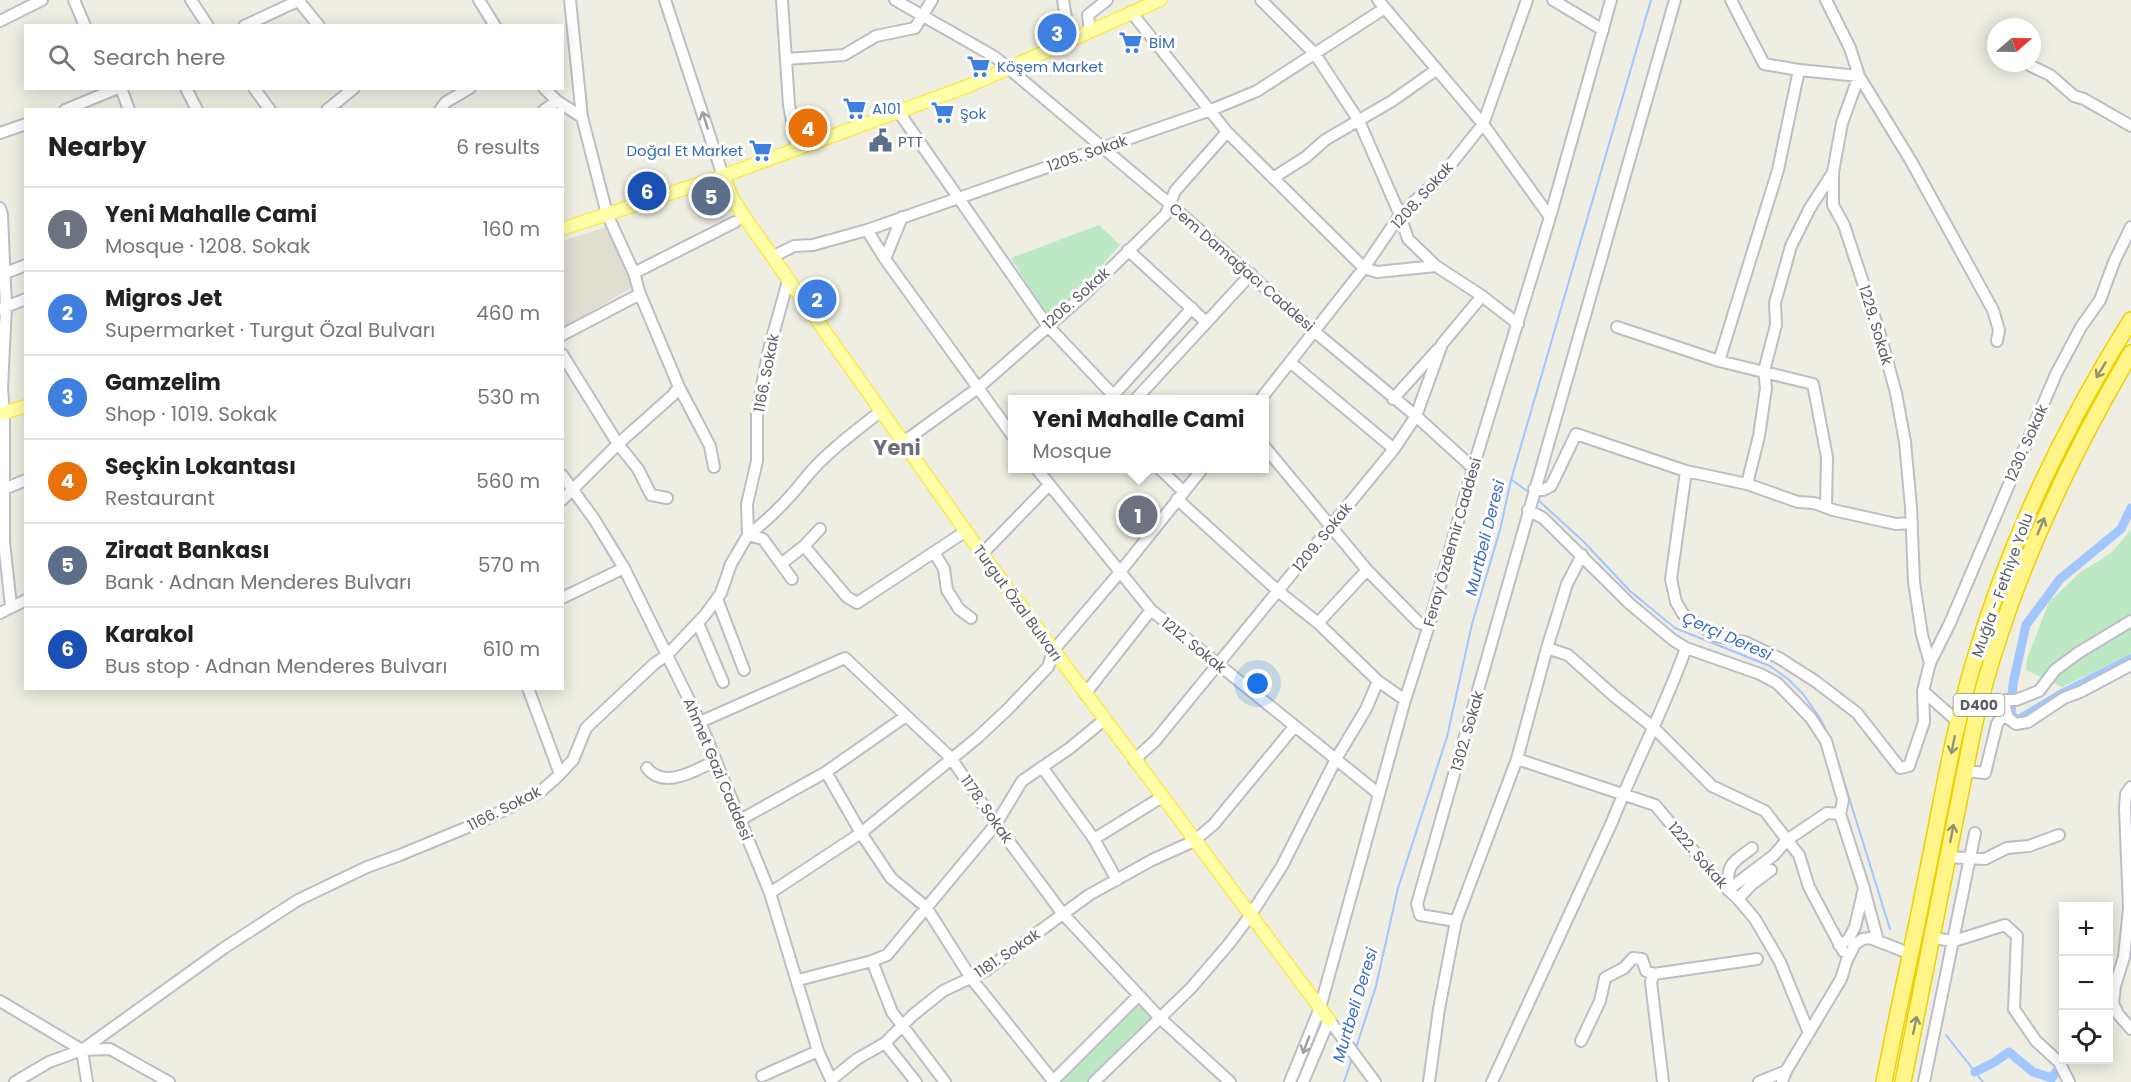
<!DOCTYPE html>
<html lang="en">
<head>
<meta charset="utf-8">
<style>
	body { margin:0; font-family:Poppins,sans-serif; background:#f6f6f6; color:#222 }
	.controls { position:absolute; right:18px; bottom:18px; display:grid; overflow:hidden; border-radius:0px; box-shadow:0 3px 15px #0003 }
	.controls button { width:54px; height:54px; display:grid; place-items:center; padding:0; border:0; border-bottom:2px solid #e0e0e0; background:#fff; color:#222; font:30px sans-serif }
	.compass { position:absolute; left:1987px; top:18px; width:54px; height:54px; border-radius:50%; background:#fff; box-shadow:0 3px 15px #0003; rotate:70deg }
	.you { position:absolute; left:1258px; top:684px; width:21px; height:21px; margin:-15px; border:4px solid #fff; border-radius:50%; background:#1a73e8; box-shadow:0 0 0 9px #1a73e833 }
	.badge { display:grid; place-items:center; width:39px; height:39px; border-radius:50%; background:#b45309; color:#fff; font-size:20px; font-weight:700 }
	.pin { position:absolute; translate:-50% -50%; border:3px solid #fff; box-shadow:0 2px 6px #0006 }
	.popup { position:absolute; left:1008px; top:395px; width:261px; height:78px; box-sizing:border-box; display:grid; place-content:center; border-radius:0px; background:#fff; filter:drop-shadow(0 2px 4px #0005); font-size:20px; white-space:nowrap; color:#767676 }
	.popup b { font-size:22px; color:#222 }
	.popup::after { content:''; position:absolute; left:50%; top:100%; margin-left:-12px; border:12px solid transparent; border-top-color:#fff }
	.list { margin:0; padding:0; list-style:none }
	h2 { display:flex; justify-content:space-between; align-items:center; height:78px; margin:0; padding:0 24px; font-size:26px }
	h2 small { font-size:20px; font-weight:400; color:#767676 }
	.list li { display:grid; grid-template-columns:39px 1fr auto; gap:18px; align-items:center; box-sizing:border-box; height:84px; padding:0 24px; border-top:2px solid #e0e0e0 }
	.list b { display:block; font-size:22px; white-space:nowrap }
	.list p { margin:0; font-size:20px; white-space:nowrap; color:#767676 }
	.list em { font-size:20px; font-style:normal; color:#767676 }
	.icon { flex:none; width:33px; height:33px; fill:none; stroke:currentColor; stroke-width:2; stroke-linecap:round; stroke-linejoin:round }
	.map { position:relative; flex:none; width:2131px; height:1082px; overflow:hidden }
	.search { position:absolute; background:#fff; box-shadow:0 3px 15px #0003; left:24px; top:24px; width:540px; height:66px; display:flex; align-items:center; gap:15px; box-sizing:border-box; padding:0 21px; border-radius:0px; color:#767676; font-size:22px }
	.panel { position:absolute; background:#fff; box-shadow:0 3px 15px #0003; left:24px; top:108px; width:540px; height:582px; border-radius:0px }
	.map>svg:first-child { display:block }
	.education { fill:#dfded1 }
	.green { fill:#bde8c4 }
	.lines { fill:none; stroke-linecap:round; stroke-linejoin:round }
	.stream { stroke:#a2c6ff; stroke-width:2 }
	.canal { stroke:#a2c6ff; stroke-width:9 }
	.minor-casing { stroke:#bdbec5; stroke-width:14 }
	.major-casing { stroke:#fce94e; stroke-width:15 }
	.highway-casing { stroke:#f1cf00; stroke-width:18 }
	.minor { stroke:#fff; stroke-width:10 }
	.major { stroke:#feffa7; stroke-width:12 }
	.highway { stroke:#fff589; stroke-width:15 }
	.oneway { stroke:#9d9ea2 }
	.oneway2 { stroke:#949271 }
	.labels { text-anchor:middle; dominant-baseline:central; stroke-width:6; stroke-linejoin:round; paint-order:stroke }
	.shield { fill:#fff; stroke:#8c8e92; stroke-width:1.5 }
	.shield-label { font-size:14px; font-weight:bold; fill:#5b5d64 }
	.shop-label { font-size:15px; fill:#366cbe; stroke:#fff; text-anchor:start }
	.service-label { font-size:15px; fill:#4e5e75; stroke:#fff; text-anchor:start }
	.street-label { font-size:15px; fill:#5b5d64; stroke:#fff }
	.water-label { font-size:16px; font-style:italic; fill:#3b69cc; stroke:#fff }
	.district-label { font-size:21px; font-weight:bold; fill:#6c6f77; stroke:#fff }
</style>
</head>
<body>
<div class="map">
<svg width="2131" height="1082" viewBox="0 0 2131 1082">
	<rect width="100%" height="100%" fill="#efeee2"/>
	<path class="education" d="M610,226L634,286L563,328L562,241Z"/>
	<path class="green" d="M1099,225L1120,245L1070,301L1046,314L1011,258Z
		M2131,530V658L2113,663L2062,687L2026,670L2027,659L2049,602L2081,572L2111,553Z
		M1138,996L1160,1018L1094,1082H1052Z"/>
	<g class="lines">
		<path class="stream" d="M1512,480L1527,491
			M1538,500L1583,541L1630,591L1675,628L1770,666L1788,679L1803,694L1820,718L1830,738
			M1833,746L1890,929
			M1946,1035L1983,1082
			M1356,1048L1376,986L1398,888L1447,737L1472,624L1500,530L1511,480L1651,0
			M1344,1082L1352,1059"/>
		<path class="canal" d="M2131,508L2121,529L2060,579L2026,625L2013,684L2011,713L2015,719L2018,720L2061,694L2131,659
			M2108,1011H2109
			M1975,1072L1993,1063L2009,1052L2033,1072L2052,1078L2056,1072"/>
		<defs>
			<path id="minor" d="M74,0L85,26
				M191,0L208,26
				M298,0L319,26
				M479,0L495,26
				M570,0L582,117
				M665,0L723,176
				M782,0L789,105L797,148
				M895,0L995,57L1171,205L1315,332L1416,416L1473,468
				M1063,0L1070,41
				M1261,0L1315,54L1359,121L1400,215L1408,239L1436,266L1482,296L1518,324
				M1378,0L1483,124L1550,217
				M1553,0L1603,30
				M1731,0L1764,64L1799,70L1859,76L1911,161L1993,310L1999,330L1997,341
				M1826,0L1850,48L1859,76L1842,123L1833,172V205L1844,225L1879,331L1896,393L1905,442L1911,507L1914,582L1922,635L1930,663
				M1131,12L1227,132L1364,268L1377,272L1436,266
				M0,21L42,0
				M244,26L300,0
				M1090,32L1088,15L1107,0
				M786,59L844,55L876,36L915,28L932,0
				M2031,66L2050,75L2074,96L2084,99L2131,126
				M121,88L129,110
				M186,88L197,110
				M254,88L270,110
				M544,88L557,101L582,117L607,214L634,273L640,294L679,387L710,446L714,467
				M65,110L118,88
				M327,110L354,88
				M440,110L446,102L470,88
				M544,110L557,101
				M898,111L1047,325L1113,395
				M0,133L26,124
				M1273,178L1306,157L1325,140L1392,101L1436,70
				M0,208L2,215L6,307L2,388L4,413V542L11,606
				M867,230L885,259L1012,435
				M1128,250L1205,321
				M772,257L794,246L813,245L867,230L1211,110L1257,91L1385,8
				M885,259L902,217
				M634,273L735,222
				M0,275L26,265
				M0,309L26,299
				M1617,327L1719,361L1813,384L1827,457L1826,507
				M562,335L640,294
				M562,354L618,444L638,469L651,495L667,498
				M1719,361L1778,170L1799,70
				M1290,362L1394,449
				M1110,399L1192,308
				M1393,399L1438,349
				M1135,400L1251,274
				M1260,400L1364,268L1400,215L1441,177L1483,124L1527,0
				M902,443L978,388L1085,294L1166,214L1175,191L1227,132
				M1264,446L1367,570L1419,623L1429,625
				M1036,468L1151,610L1379,794
				M1159,468L1184,492
				M1686,471L1671,579L1676,602L1683,614L1716,636L1745,642L1779,658L1815,681L1857,713L1900,768L1909,766L1924,722L1923,691L1930,663L1950,623L2056,374L2081,327L2100,300L2114,262L2131,227
				M562,475L594,519L624,568L700,722L770,893L818,1051L832,1082
				M1747,484L1759,436L1766,388L1764,371L1776,325L1775,303L1791,246L1810,208L1832,174
				M4,489L26,480
				M1534,489L1543,490L1551,486L1576,434L1686,471L1747,484L1798,502L1814,503L1833,510L1896,524L1912,523
				M1177,499L1278,591L1318,623L1378,681L1405,700
				M562,500L618,444L673,395L679,387
				M1528,510L1543,518L1630,604L1673,640L1686,648L1760,674L1777,683L1810,717L1826,741L1843,800L1840,814L1864,888L1855,927L1848,940L1839,945
				M748,535C771,518 789,499 807,476C828,451 856,431 881,411
				M748,535L763,539L792,579
				M804,546L847,597L857,603L966,531
				M934,552L944,569L947,590L959,609L971,618
				M982,554L1049,485
				M781,564L804,546L820,529
				M562,598L624,568
				M717,599L744,670
				M0,613L26,600
				M2131,621L2078,653L2055,670L2039,691L2016,700H2006L2005,707L2008,718L2016,724L2028,722L2064,698L2080,692L2131,665
				M698,623L723,682
				M1318,623L1367,570
				M1547,648L1568,655L1614,696L1654,728L1712,786L1765,811L1787,840L1827,813L1840,814
				M528,688L560,774
				M1923,691L1957,721
				M1085,694L1151,610
				M700,722L845,658L951,758L996,824L1063,914L1160,1018L1230,1082
				M1517,759L1655,805L1719,881L1738,899L1755,919L1780,962L1809,1033
				M1134,760L1155,741L1394,449L1416,416L1442,344L1482,296
				M1042,767L1094,839L1117,880
				M647,768C664,790 696,770 715,761
				M1965,771L1985,773L1997,724L2001,718H2008
				M826,772L861,833L891,878L926,907L971,978L1054,1082
				M2131,787L2126,794L2125,808L2129,908L2124,957L2115,986L2113,1003L2118,1014L2131,1029
				M740,820L826,772L906,716
				M1094,839L1162,797
				M1947,857L1985,859L2007,848L2029,846L2059,835
				M1864,889L1878,941
				M1728,890L1774,855L1787,840L1799,855L1809,887L1843,951
				M1728,890C1727,863 1731,864 1752,848
				M770,893L861,833L977,738L1007,710L1048,667L1053,651L1120,572L1203,468
				M1738,899L1751,885L1771,870
				M1456,921L1420,915L1417,904L1675,0
				M1933,938L1954,941L2005,925L2017,936L2014,1009L2036,1041L2059,1062L2069,1082
				M872,961L892,1012L945,1082
				M798,980L872,961L887,955L996,824L1022,781L1070,748L1104,720
				M0,1001L82,1050L110,1049L169,1082
				M1581,1041L1600,1001L1605,978L1624,968L1633,958L1642,959L1646,971L1654,974
				M885,1043L916,1082
				M82,1050L87,1082
				M762,1076L818,1051
				M831,1080L857,1059L885,1043L913,1015L943,991L985,971L1089,895L1152,860L1194,841L1214,824L1294,727
				M15,1082L49,1062L82,1050L224,948L298,900L367,867L400,855L480,822L540,792L557,777L573,760L586,728L654,664L667,655L705,615L721,593L731,564L748,535L747,504L757,461V413L769,349L788,281
				M1052,1082L1138,996
				M1094,1082L1191,988L1228,945L1250,916L1282,866L1336,759L1366,709L1378,681
				M1290,1082L1320,1008L1405,700L1429,625L1473,468L1550,217L1611,0
				M1303,1082L1329,1020L1375,1082
				M1429,1082L1439,1009L1456,921L1517,759L1547,648L1567,584L1582,555
				M1492,1082L1612,822C1635,763 1665,708 1686,648
				M1663,1082L1651,982L1654,974L1757,959
				M1759,1082L1786,1071
				M1782,1082L1786,1071L1841,979L1847,960L1855,944L1863,939L1870,938L1911,954
				M1924,1082L1975,833"/>
			<path id="major" d="M723,176L733,199L745,218L982,554L1329,1020
				M562,229L723,176L971,85L1160,0
				M0,414L26,406"/>
			<path id="highway" d="M1884,1082C1897,1014 1913,946 1926,878C1941,807 1952,735 1973,665C2008,543 2064,427 2131,320
				M1903,1082L1974,726C2005,593 2062,470 2131,353"/>
		</defs>
		<use href="#minor" class="minor-casing"/>
		<use href="#major" class="major-casing"/>
		<use href="#highway" class="highway-casing"/>
		<use href="#minor" class="minor"/>
		<use href="#major" class="major"/>
		<use href="#highway" class="highway"/>
	</g>
	<defs><path id="oneway-shaft" d="M-6 0H5M1.5-3L5.5 0L1.5 3" fill="none" stroke-width="1.6" stroke-linecap="round" stroke-linejoin="round" transform="scale(1.5)"/></defs>
	<g class="oneway">
		<use href="#oneway-shaft" transform="translate(705 120) rotate(-108)"/>
		<use href="#oneway-shaft" transform="translate(1306 1045) rotate(111)"/>
	</g>
	<g class="oneway2">
		<use href="#oneway-shaft" transform="translate(2101 370) rotate(121)"/>
		<use href="#oneway-shaft" transform="translate(2041 526) rotate(-67)"/>
		<use href="#oneway-shaft" transform="translate(1953 745) rotate(101)"/>
		<use href="#oneway-shaft" transform="translate(1952 833) rotate(-79)"/>
		<use href="#oneway-shaft" transform="translate(1915 1025) rotate(-78)"/>
	</g>
	<defs>
		<symbol id="supermarket-bare" viewBox="-9 -9 18 18"><path d="M-6-5.5h2.5l.6 2H6L4.5 2H-2.5L-4.4-4H-6ZM-1.5 3.2a1.3 1.3 0 1 0 .1 0ZM3 3.2a1.3 1.3 0 1 0 .1 0Z" fill="#3f7fe0" stroke="#fff" stroke-width="2.5" paint-order="stroke"/></symbol>
		<symbol id="civic-bare" viewBox="-9 -9 18 18"><path d="M-.6-6.5H3V-4.5H.6V-3L4-1V1h2V6H-6V1h2V-1L-.6-3ZM-1.2 2.5V6h2.4V2.5Z" fill="#5c6f8a" stroke="#fff" stroke-width="2.5" paint-order="stroke"/></symbol>
	</defs>
	<g fill-rule="evenodd">
		<use href="#supermarket-bare" x="1114" y="26" width="33" height="33"/>
		<use href="#supermarket-bare" x="962" y="50" width="33" height="33"/>
		<use href="#supermarket-bare" x="838" y="92" width="33" height="33"/>
		<use href="#supermarket-bare" x="926" y="96" width="33" height="33"/>
		<use href="#civic-bare" x="864" y="124" width="33" height="33"/>
		<use href="#supermarket-bare" x="744" y="134" width="33" height="33"/>
	</g>
	<g class="labels">
		<rect class="shield" x="1953.5" y="694" width="51" height="22" rx="4.5"/>
		<g class="shield-label">
			<text x="1979" y="705">D400</text>
		</g>
		<g class="shop-label">
			<text x="1149" y="42">BİM</text>
			<text x="997" y="66">Köşem Market</text>
			<text x="872" y="108">A101</text>
			<text x="960" y="113">Şok</text>
			<text x="743" y="150" text-anchor="end">Doğal Et Market</text>
		</g>
		<g class="service-label">
			<text x="898" y="141">PTT</text>
		</g>
		<g class="street-label">
			<text transform="translate(1087 153) rotate(-19)">1205. Sokak</text>
			<text transform="translate(1422 195) rotate(-48)">1208. Sokak</text>
			<text transform="translate(1242 267) rotate(41)">Cem Damağacı Caddesi</text>
			<text transform="translate(1076 298) rotate(-42)">1206. Sokak</text>
			<text transform="translate(1876 325) rotate(73)">1229. Sokak</text>
			<text transform="translate(766 373) rotate(-79)">1166. Sokak</text>
			<text transform="translate(2026 443) rotate(-66)">1230. Sokak</text>
			<text transform="translate(1322 537) rotate(-51)">1209. Sokak</text>
			<text transform="translate(1452 542) rotate(-74)">Feray Özdemir Caddesi</text>
			<text transform="translate(2002 585) rotate(-70)">Muğla - Fethiye Yolu</text>
			<text transform="translate(1018 603) rotate(54)">Turgut Özal Bulvarı</text>
			<text transform="translate(1194 645) rotate(39)">1212. Sokak</text>
			<text transform="translate(1467 731) rotate(-74)">1302. Sokak</text>
			<text transform="translate(718 769) rotate(67)">Ahmet Gazi Caddesi</text>
			<text transform="translate(504 808) rotate(-27)">1166. Sokak</text>
			<text transform="translate(987 809) rotate(55)">1178. Sokak</text>
			<text transform="translate(1698 855) rotate(49)">1222. Sokak</text>
			<text transform="translate(1007 953) rotate(-34)">1181. Sokak</text>
		</g>
		<g class="water-label">
			<text transform="translate(1485 538) rotate(-76)">Murtbeli Deresi</text>
			<text transform="translate(1727 636) rotate(24)">Çerçi Deresi</text>
			<text transform="translate(1355 1005) rotate(-73)">Murtbeli Deresi</text>
		</g>
		<g class="district-label">
			<text x="897" y="447">Yeni</text>
		</g>
	</g>
</svg>
<div class="controls">
<button>+</button>
<button>−</button>
<button><svg class="icon" aria-label="locate" viewBox="0 0 24 24"><circle cx="12" cy="12" r="6"/><path d="M12 2v4M12 18v4M2 12h4M18 12h4"/></svg></button>
</div>
<svg class="compass" viewBox="-18 -18 36 36"><path d="M0-13l5 13h-10z" fill="#e53935"/><path d="M0 13l5-13h-10z" fill="#767676"/></svg>
<div class="you"></div>
<div class="pin badge" style="left:1138px;top:515px;background:#6b7280">1</div>
<div class="popup"><b>Yeni Mahalle Cami</b>Mosque</div>
<div class="pin badge" style="left:817px;top:299px;background:#3f7fe0">2</div>
<div class="pin badge" style="left:1057px;top:33px;background:#3f7fe0">3</div>
<div class="pin badge" style="left:808px;top:128px;background:#e8710a">4</div>
<div class="pin badge" style="left:711px;top:196px;background:#5c6f8a">5</div>
<div class="pin badge" style="left:647px;top:191px;background:#1a4fb4">6</div>
<div class="search"><svg class="icon" aria-label="search" viewBox="0 0 24 24"><circle cx="10" cy="10" r="6"/><path d="M15 15l6 6"/></svg>Search here</div>
<section class="panel">
<h2>Nearby<small>6 results</small></h2>
<ul class="list">
<li><span class="badge" style="background:#6b7280">1</span><div><b>Yeni Mahalle Cami</b><p>Mosque · 1208. Sokak</p></div><em>160 m</em></li>
<li><span class="badge" style="background:#3f7fe0">2</span><div><b>Migros Jet</b><p>Supermarket · Turgut Özal Bulvarı</p></div><em>460 m</em></li>
<li><span class="badge" style="background:#3f7fe0">3</span><div><b>Gamzelim</b><p>Shop · 1019. Sokak</p></div><em>530 m</em></li>
<li><span class="badge" style="background:#e8710a">4</span><div><b>Seçkin Lokantası</b><p>Restaurant</p></div><em>560 m</em></li>
<li><span class="badge" style="background:#5c6f8a">5</span><div><b>Ziraat Bankası</b><p>Bank · Adnan Menderes Bulvarı</p></div><em>570 m</em></li>
<li><span class="badge" style="background:#1a4fb4">6</span><div><b>Karakol</b><p>Bus stop · Adnan Menderes Bulvarı</p></div><em>610 m</em></li>
</ul>
</section>
</div>
</body>
</html>
